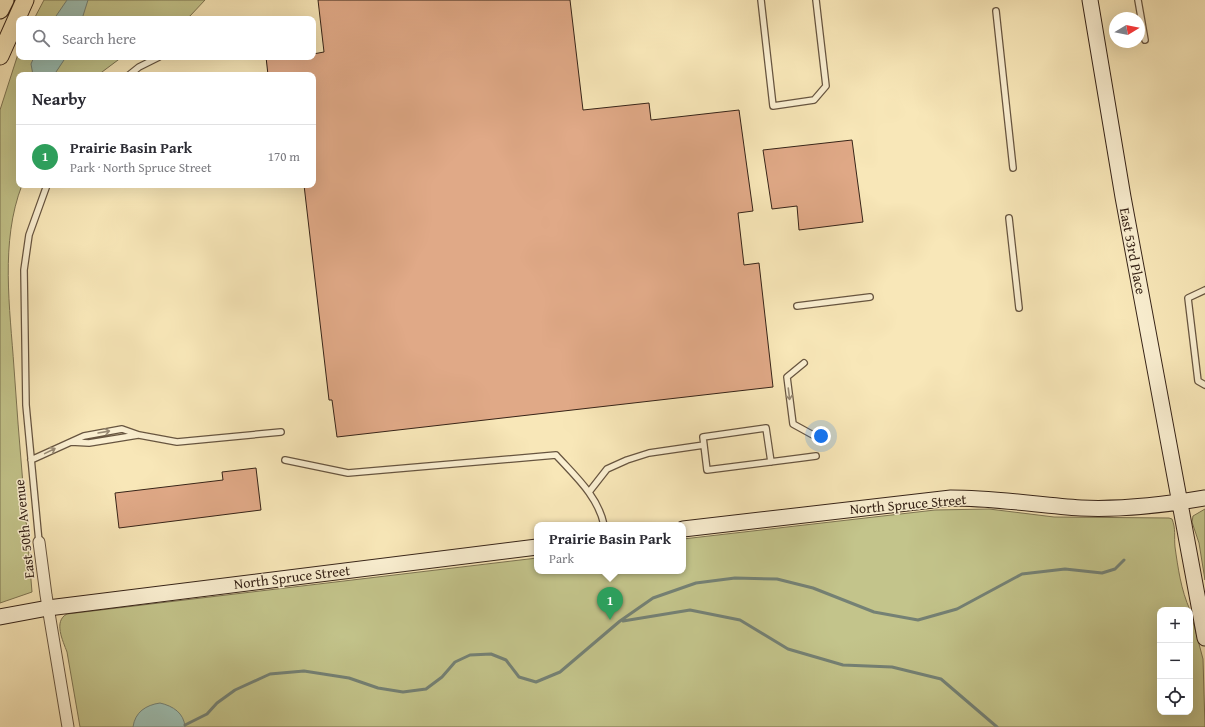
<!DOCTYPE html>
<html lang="en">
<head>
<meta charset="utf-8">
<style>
	body { margin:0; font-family:"Gentium Book Plus",serif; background:#f7f7f7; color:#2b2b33 }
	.controls { position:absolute; right:12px; bottom:12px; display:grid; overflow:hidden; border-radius:8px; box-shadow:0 4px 16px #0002 }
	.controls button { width:36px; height:36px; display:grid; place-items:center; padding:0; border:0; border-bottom:1px solid #e1e1e2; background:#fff; color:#2b2b33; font:20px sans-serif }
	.compass { position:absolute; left:1109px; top:12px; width:36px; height:36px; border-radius:50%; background:#fff; box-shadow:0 4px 16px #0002; rotate:80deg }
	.you { position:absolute; left:821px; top:436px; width:14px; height:14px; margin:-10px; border:3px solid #fff; border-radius:50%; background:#1a73e8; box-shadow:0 0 0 6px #1a73e833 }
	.badge { display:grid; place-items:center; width:26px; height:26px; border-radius:50%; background:#8f2418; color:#fff; font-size:13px; font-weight:700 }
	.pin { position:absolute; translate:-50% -33px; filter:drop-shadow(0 1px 2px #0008) }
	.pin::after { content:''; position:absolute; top:21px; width:14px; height:12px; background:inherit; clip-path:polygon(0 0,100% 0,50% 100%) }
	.popup { position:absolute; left:534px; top:522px; width:152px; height:52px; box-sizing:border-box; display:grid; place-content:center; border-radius:8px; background:#fff; filter:drop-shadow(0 1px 3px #0005); font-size:13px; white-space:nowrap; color:#7c7c81 }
	.popup b { font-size:15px; color:#2b2b33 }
	.popup::after { content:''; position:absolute; left:50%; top:100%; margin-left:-8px; border:8px solid transparent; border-top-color:#fff }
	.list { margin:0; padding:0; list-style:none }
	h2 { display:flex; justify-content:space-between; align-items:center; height:52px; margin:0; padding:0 16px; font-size:17px }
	h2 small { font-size:13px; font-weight:400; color:#7c7c81 }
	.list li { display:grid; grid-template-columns:26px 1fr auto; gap:12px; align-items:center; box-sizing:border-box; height:64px; padding:0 16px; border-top:1px solid #e1e1e2 }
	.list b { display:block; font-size:15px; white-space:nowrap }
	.list p { margin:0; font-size:13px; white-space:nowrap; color:#7c7c81 }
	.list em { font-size:13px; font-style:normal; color:#7c7c81 }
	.icon { flex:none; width:22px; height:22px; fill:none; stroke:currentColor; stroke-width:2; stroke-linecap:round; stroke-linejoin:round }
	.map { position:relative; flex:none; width:1205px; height:727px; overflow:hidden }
	.search { position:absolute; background:#fff; box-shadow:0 4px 16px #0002; left:16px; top:16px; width:300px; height:44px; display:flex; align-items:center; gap:10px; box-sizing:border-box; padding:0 14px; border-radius:8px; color:#7c7c81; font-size:15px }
	.panel { position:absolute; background:#fff; box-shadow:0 4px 16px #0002; left:16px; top:72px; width:300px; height:116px; border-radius:8px }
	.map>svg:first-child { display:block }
	.green { fill:#c3c48b; stroke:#7d7452 }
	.water { fill:#9dbfb3; stroke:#748175 }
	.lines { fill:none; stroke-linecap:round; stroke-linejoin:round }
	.stream { stroke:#748175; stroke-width:3 }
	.building { fill:#e0a987; stroke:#372418 }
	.lane-casing { stroke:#675540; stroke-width:8 }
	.street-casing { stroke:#675540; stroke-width:13 }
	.secondary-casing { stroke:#372418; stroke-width:17 }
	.primary-casing { stroke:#372418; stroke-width:19 }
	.lane { stroke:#faefd1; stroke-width:5.5 }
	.street { stroke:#faefd1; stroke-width:11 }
	.secondary { stroke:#faefd1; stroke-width:15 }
	.primary { stroke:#f8e7b8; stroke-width:17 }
	.oneway { stroke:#988a74 }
	.labels { text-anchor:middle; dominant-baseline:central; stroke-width:3; stroke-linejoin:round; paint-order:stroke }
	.street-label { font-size:14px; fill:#372418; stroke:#faefd1 }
</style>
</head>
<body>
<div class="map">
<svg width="1205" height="727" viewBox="0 0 1205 727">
	<rect width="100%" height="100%" fill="#f8e7b8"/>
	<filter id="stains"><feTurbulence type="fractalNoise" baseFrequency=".005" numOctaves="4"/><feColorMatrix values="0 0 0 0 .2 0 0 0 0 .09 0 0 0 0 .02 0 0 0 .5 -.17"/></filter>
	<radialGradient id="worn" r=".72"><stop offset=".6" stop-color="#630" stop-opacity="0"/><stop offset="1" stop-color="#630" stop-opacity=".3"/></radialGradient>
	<path class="green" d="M44,0H205L190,16L185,19H34Z
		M19,51V57H122L98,75H19V185H22C0,242 10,308 14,368C19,443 26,517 32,592L0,603V110Z
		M989,509L1054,517L1169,518L1172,519C1176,529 1174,536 1175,547C1178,568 1181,590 1190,610H1160V712H1190V610L1203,659L1205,727H80L67,652C63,641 53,621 67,614L537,558V571H683V539L935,510Z
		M1205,509V580L1199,543L1192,522L1193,516Z"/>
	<path class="water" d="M67,0H88L82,19H54Z
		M34,57H66L54,75H33L31,64Z
		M160,703C173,706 184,713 185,727H133C135,712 146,705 160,703Z"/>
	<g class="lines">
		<path class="stream" d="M623,621L690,610L740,620L788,649L843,665L892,667L941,679L997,727
			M185,725L207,714L217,703L235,690L270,674L304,671L349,678L378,688L403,692L426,689L442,677L455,662L470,655L491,654L506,660L519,677L536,682L560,672L620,621L653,598L696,583L735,578L777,579L813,588L874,612L918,620L957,609L1022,574L1065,569L1102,573L1115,569L1124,560"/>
	</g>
	<path class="building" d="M318,0H570L583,110L649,103L651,120L739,110L753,211L738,213L744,265L759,263L773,387L337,437L332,400H329L304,185H313V75H268L266,57H313V54L324,52Z
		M852,140L863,222L799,230L797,206L772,209L763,150Z
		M256,468L261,510L119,528L115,493L223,480L222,472Z"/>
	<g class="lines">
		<defs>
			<path id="lane" d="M761,0L773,106L814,100L826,86L816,0
				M1138,0L1145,40
				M996,11L1013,168
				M129,75L139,67L159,57
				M1009,218L1019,308
				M1205,290L1188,298L1198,381L1205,385
				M797,306L870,297
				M804,363L787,377L793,424L813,435
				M71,442L89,443L138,435
				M31,460L84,436L122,429L139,435L177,442L281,432
				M285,460L348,473L556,455C575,476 598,496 604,525
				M771,462L766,428L703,437L707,470L801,458L816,456
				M589,492L607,469L627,460L649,453L704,445
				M39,542L26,405L24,270L29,235L47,185"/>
			<path id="street" d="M39,542L46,595L68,727"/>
			<path id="secondary" d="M1090,0L1123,197L1205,638
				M683,529L951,498C995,498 1038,505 1081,508C1123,510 1164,505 1205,498
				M0,617L48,608L537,547"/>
			<path id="primary" d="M0,10L5,0
				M0,56L25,0"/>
		</defs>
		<use href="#lane" class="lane-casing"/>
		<use href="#street" class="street-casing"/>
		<use href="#secondary" class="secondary-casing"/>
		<use href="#primary" class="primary-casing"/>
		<use href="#lane" class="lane"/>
		<use href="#street" class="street"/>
		<use href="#secondary" class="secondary"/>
		<use href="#primary" class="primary"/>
	</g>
	<defs><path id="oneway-shaft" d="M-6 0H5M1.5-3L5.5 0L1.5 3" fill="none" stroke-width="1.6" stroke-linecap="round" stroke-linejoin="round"/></defs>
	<g class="oneway">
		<use href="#oneway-shaft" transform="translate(789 394) rotate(83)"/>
		<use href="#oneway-shaft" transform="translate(104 432) rotate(-10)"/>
		<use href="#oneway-shaft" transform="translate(50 451) rotate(-26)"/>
	</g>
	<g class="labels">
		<g class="street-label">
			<text transform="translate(1133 251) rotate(79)">East 53rd Place</text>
			<text transform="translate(908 504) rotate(-5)">North Spruce Street</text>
			<text transform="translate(24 529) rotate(-96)">East 50th Avenue</text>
			<text transform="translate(292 577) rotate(-7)">North Spruce Street</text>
		</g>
	</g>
	<rect width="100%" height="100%" filter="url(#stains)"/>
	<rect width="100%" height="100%" fill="url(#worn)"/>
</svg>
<div class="controls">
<button>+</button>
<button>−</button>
<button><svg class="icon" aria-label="locate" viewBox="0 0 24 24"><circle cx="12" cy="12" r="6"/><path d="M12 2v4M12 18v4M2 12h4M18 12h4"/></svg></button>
</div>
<svg class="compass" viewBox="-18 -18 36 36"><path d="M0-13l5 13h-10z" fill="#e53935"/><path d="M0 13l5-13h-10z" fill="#7c7c81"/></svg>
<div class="you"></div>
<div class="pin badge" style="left:610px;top:620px;background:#2e9e5b">1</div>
<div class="popup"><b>Prairie Basin Park</b>Park</div>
<div class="search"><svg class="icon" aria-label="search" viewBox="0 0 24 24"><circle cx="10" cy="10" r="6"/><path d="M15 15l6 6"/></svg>Search here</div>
<section class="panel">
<h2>Nearby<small></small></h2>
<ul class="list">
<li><span class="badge" style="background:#2e9e5b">1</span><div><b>Prairie Basin Park</b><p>Park · North Spruce Street</p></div><em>170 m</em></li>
</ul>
</section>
</div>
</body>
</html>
